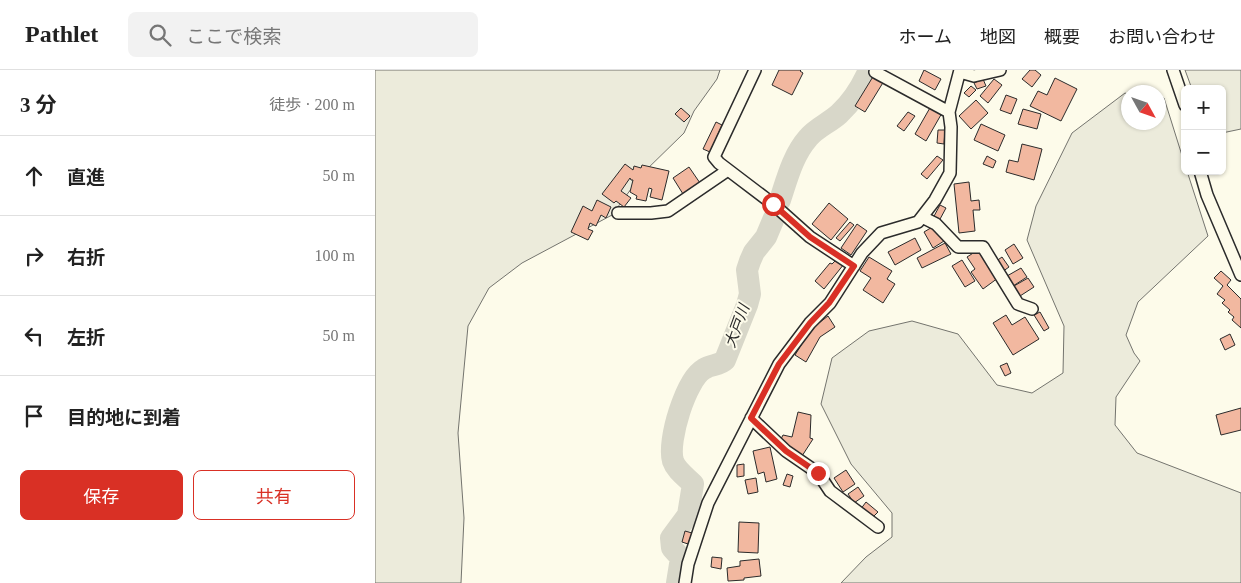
<!DOCTYPE html>
<html lang="ja">
<head>
<meta charset="utf-8">
<style>
	body { margin:0; font-family:"Times New Roman","Noto Sans JP",serif; background:#f2f2f2; color:#222 }
	.controls { position:absolute; right:15px; top:15px; display:grid; overflow:hidden; border-radius:8px; box-shadow:0 1px 4px #0004 }
	.controls button { width:45px; height:45px; display:grid; place-items:center; padding:0; border:0; border-bottom:1px solid #e0e0e0; background:#fff; color:#222; font:25px sans-serif }
	.compass { position:absolute; left:746px; top:15px; width:45px; height:45px; border-radius:50%; background:#fff; box-shadow:0 1px 4px #0004; rotate:130deg }
	.stop { position:absolute; width:15px; height:15px; margin:-11px; border:4px solid #d93025; border-radius:50%; background:#fff }
	.stop.end { background:#d93025; border-color:#fff; box-shadow:0 1px 5px #0008 }
	.list { margin:0; padding:0; list-style:none }
	h2 { display:flex; justify-content:space-between; align-items:center; height:65px; margin:0; padding:0 20px; font-size:21px }
	h2 small { font-size:16px; font-weight:400; color:#767676 }
	.list li { display:grid; grid-template-columns:32px 1fr auto; gap:15px; align-items:center; box-sizing:border-box; height:80px; padding:0 20px; border-top:1px solid #e0e0e0 }
	.list b { display:block; font-size:19px; white-space:nowrap }
	.list em { font-size:16px; font-style:normal; color:#767676 }
	.actions { display:flex; gap:10px; padding:15px 20px }
	.actions a { flex:1; padding:11px 0; border:1px solid #d93025; border-radius:8px; text-align:center; font-size:18px; color:#d93025 }
	.actions .main { background:#d93025; color:#fff }
	.icon { flex:none; width:28px; height:28px; fill:none; stroke:currentColor; stroke-width:2; stroke-linecap:round; stroke-linejoin:round }
	.map { position:relative; flex:none; width:866px; height:513px; overflow:hidden }
	header { display:flex; align-items:center; gap:30px; box-sizing:border-box; height:70px; padding:0 25px; background:#fff; border-bottom:1px solid #e0e0e0 }
	header strong { font-size:24px }
	nav { display:flex; gap:28px; margin-inline-start:auto; font-size:18px }
	.search { width:350px; height:45px; background:#f2f2f2; display:flex; align-items:center; gap:12px; box-sizing:border-box; padding:0 18px; border-radius:8px; color:#767676; font-size:19px }
	main { display:flex }
	aside { flex:1; background:#fff }
	.map>svg:first-child { display:block }
	.green { fill:#ecebdb; stroke:#74746e }
	.lines { fill:none; stroke-linecap:round; stroke-linejoin:round }
	.river { stroke:#d8d7c9; stroke-width:22 }
	.building { fill:#f2b8a0; stroke:#2b2b2b }
	.street-casing { stroke:#2b2b2b; stroke-width:14 }
	.street { stroke:#fdfbea; stroke-width:11 }
	.route { stroke:#d93025; stroke-width:6 }
	.labels { text-anchor:middle; dominant-baseline:central; stroke-width:4; stroke-linejoin:round; paint-order:stroke }
	.water-label { font-size:15px; font-style:italic; fill:#2b2b2b; stroke:#fdfbea }
</style>
</head>
<body>
<header>
<strong>Pathlet</strong>
<div class="search"><svg class="icon" aria-label="search" viewBox="0 0 24 24"><circle cx="10" cy="10" r="6"/><path d="M15 15l6 6"/></svg>ここで検索</div>
<nav><a>ホーム</a><a>地図</a><a>概要</a><a>お問い合わせ</a></nav>
</header>
<main>
<aside>
<h2>3 分<small>徒歩 · 200 m</small></h2>
<ul class="list">
<li><svg class="icon" aria-label="ahead" viewBox="0 0 24 24"><path d="M12 20V5M6 11l6-6 6 6"/></svg><div><b>直進</b></div><em>50 m</em></li>
<li><svg class="icon" aria-label="right" viewBox="0 0 24 24"><path d="M7 20v-9h11M14 6l5 5-5 5"/></svg><div><b>右折</b></div><em>100 m</em></li>
<li><svg class="icon" aria-label="left" viewBox="0 0 24 24"><path d="M17 20v-9H6M10 6l-5 5 5 5"/></svg><div><b>左折</b></div><em>50 m</em></li>
<li><svg class="icon" aria-label="arrive" viewBox="0 0 24 24"><path d="M6 21V4h12l-3 4 3 4H6"/></svg><div><b>目的地に到着</b></div></li>
</ul>
<div class="actions"><a class="main">保存</a><a>共有</a></div>
</aside>
<div class="map">
<svg width="866" height="513" viewBox="0 0 866 513">
	<rect width="100%" height="100%" fill="#fdfbea"/>
	<path class="green" d="M0,0H345L342,9L319,41L309,63L267,104L237,145L147,193L114,218L93,256L83,363L89,448L86,513H0Z
		M810,0H866V59L847,63V19H817Z
		M750,23L753,24L754,52H784V27L789,28L810,95V101H812L833,166L763,232L751,265L759,283L765,291L741,327L740,355L762,383L866,423V513H466L491,487L517,467V443L476,394L446,334L457,288L494,261L537,251L583,264L622,315L657,323L688,303L689,256L652,170L661,136L697,63Z"/>
	<g class="lines">
		<path class="river" d="M405,130C412,109 418,85 433,68C441,58 454,53 464,44C477,32 487,16 494,0
			M302,513L306,488L297,478L296,468L313,445L318,414C311,407 301,400 298,391C292,371 311,309 329,299C336,294 344,296 350,290L372,235L375,224L372,200L375,191L379,182L391,167L399,148"/>
	</g>
	<path class="building" d="M404,0H426L425,1L428,3L417,25L397,15Z
		M549,0L566,9L560,20L544,11Z
		M655,0H660L666,5L657,17L647,9Z
		M499,5L509,11L490,42L480,36Z
		M680,8L702,19L686,51L655,36L663,21L672,25Z
		M608,9L611,16L602,19L599,13Z
		M619,9L627,15L613,33L605,26Z
		M596,16L601,20L594,27L589,23Z
		M631,25L642,29L636,44L625,40Z
		M601,30L613,43L596,59L584,46Z
		M556,36L567,43L551,71L540,64Z
		M306,38L315,46L309,52L300,44Z
		M648,39L666,44L662,59L643,54Z
		M533,42L540,46L529,61L522,56Z
		M341,52L347,55L335,82L328,79Z
		M606,54L630,65L623,81L599,70Z
		M563,60H570L569,74L562,73Z
		M647,74L667,79L659,110L631,102L634,90L643,92Z
		M562,86L568,90L552,109L546,104Z
		M612,86L621,91L618,98L608,94Z
		M250,94L258,100L259,96L266,98L267,95L294,101L287,130L275,127L277,119L274,118L271,131L261,129L262,126L255,122L258,110H256L255,108L246,121L256,128L249,137L241,131L239,133L227,124Z
		M314,97L325,113L308,124L298,108Z
		M594,112L596,131L604,130L605,140H598L600,161L584,163L579,114Z
		M222,130L236,137L231,148L226,145L221,156L215,153L213,159L218,161L213,170L196,162L208,136L217,141Z
		M454,133L473,149L456,170L437,154Z
		M565,135L571,138L564,151L558,148Z
		M475,152L479,155L465,171L461,168Z
		M482,154L492,161L476,185L466,178Z
		M559,156L569,171L558,178L549,162Z
		M540,168L546,180L520,195L513,182Z
		M570,173L576,184L547,198L542,188Z
		M639,174L648,188L638,194L630,180Z
		M603,180L623,208L608,219L596,202L600,199L592,187Z
		M494,187L517,201L512,209L520,214L508,233L488,220L496,208L485,201Z
		M627,187L634,197L627,202L620,192Z
		M462,189L469,194L449,219L440,211L455,193L457,194Z
		M587,190L600,211L590,217L577,196Z
		M646,198L652,207L638,216L632,206Z
		M846,201L856,210L852,215L866,229V258L857,250L859,247L853,242L855,240L847,233L850,230L842,224L848,216L839,208Z
		M653,208L659,217L645,226L639,216Z
		M665,242L674,258L669,261L659,245Z
		M631,245L637,255L650,247L664,269L638,285L618,253Z
		M453,246L460,257L445,267L431,292L420,285L436,259Z
		M855,264L860,275L850,280L845,269Z
		M632,293L636,303L630,306L625,296Z
		M866,338V360L846,365L841,345Z
		M423,342L436,345L435,368L438,369L427,386L405,371L408,365L417,367Z
		M395,377L402,409L391,412L389,402L383,404L378,381Z
		M369,394V406L362,407V395Z
		M471,400L480,414L468,422L459,408Z
		M412,404L418,406L415,417L408,415Z
		M381,408L383,422L373,424L370,410Z
		M483,417L489,426L479,433L473,424Z
		M491,432L503,442L496,449L485,440Z
		M364,452L384,453L383,483L363,482Z
		M310,461L317,463L313,474L307,472Z
		M337,487L347,488L346,499L336,497Z
		M384,489L386,506L369,508V510L353,511L352,498L365,496V491Z"/>
	<g class="lines">
		<defs>
			<path id="street" d="M380,0L339,87L344,93L398,134L435,167L479,196
				M798,0L810,35
				M500,2L574,42
				M585,2L599,6L625,0
				M825,101L832,125L866,205
				M243,143H276L293,141L353,100
				M547,147L561,154L583,177H608L643,234L657,239
				M376,348L411,381L443,403L455,421L503,457
				M310,513L313,494L333,433L404,294L435,253L455,233L487,183L506,163L543,152L560,130L575,103L576,57L574,42L585,0"/>
		</defs>
		<use href="#street" class="street-casing"/>
		<use href="#street" class="street"/>
	</g>
	<g class="lines">
		<path class="route" d="M398,134L435,167L479,196L454,233L435,253L404,294L376,348L411,381L443,403"/>
	</g>
	<g class="labels">
		<g class="water-label">
			<text transform="translate(362 256) rotate(-70)">大戸川</text>
		</g>
	</g>
</svg>
<div class="controls">
<button>+</button>
<button>−</button>
</div>
<svg class="compass" viewBox="-18 -18 36 36"><path d="M0-13l5 13h-10z" fill="#e53935"/><path d="M0 13l5-13h-10z" fill="#767676"/></svg>
<div class="stop" style="left:398px;top:134px"></div>
<div class="stop end" style="left:443px;top:403px"></div>
</div>
</main>
</body>
</html>
